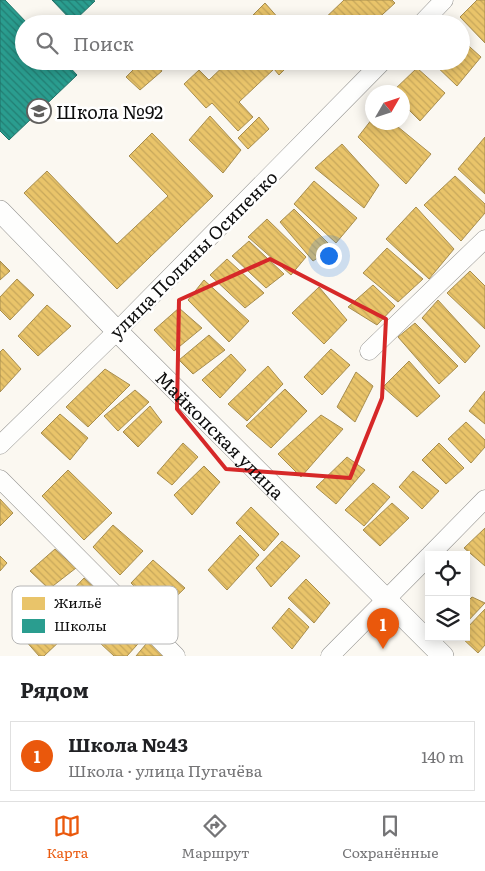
<!DOCTYPE html>
<html lang="ru">
<head>
<meta charset="utf-8">
<style>
	body { margin:0; font-family:Literata,serif; background:#f6f6f6; color:#202124 }
	.controls { position:absolute; right:15px; bottom:15px; display:grid; overflow:hidden; border-radius:0px; box-shadow:0 2px 12px #0003 }
	.controls button { width:45px; height:45px; display:grid; place-items:center; padding:0; border:0; border-bottom:1px solid #e0e0e0; background:#fff; color:#202124; font:25px sans-serif }
	.compass { position:absolute; left:365px; top:85px; width:45px; height:45px; border-radius:50%; background:#fff; box-shadow:0 2px 12px #0003; rotate:51deg }
	.you { position:absolute; left:328px; top:255px; width:18px; height:18px; margin:-12px; border:4px solid #fff; border-radius:50%; background:#1a73e8; box-shadow:0 0 0 8px #1a73e833 }
	.badge { display:grid; place-items:center; width:32px; height:32px; border-radius:50%; background:#ea580c; color:#fff; font-size:16px; font-weight:700 }
	.pin { position:absolute; translate:-50% -41px; filter:drop-shadow(0 1px 2px #0008) }
	.pin::after { content:''; position:absolute; top:26px; width:18px; height:15px; background:inherit; clip-path:polygon(0 0,100% 0,50% 100%) }
	.list { margin:0; padding:0; list-style:none }
	h2 { display:flex; justify-content:space-between; align-items:center; height:65px; margin:0; padding:0 20px; font-size:21px }
	h2 small { font-size:16px; font-weight:400; color:#757577 }
	.list li { display:grid; grid-template-columns:32px 1fr auto; gap:15px; align-items:center; box-sizing:border-box; height:70px; margin:0 10px 10px; padding:0 10px; border:1px solid #e0e0e0; border-radius:0px }
	.list b { display:block; font-size:19px; white-space:nowrap }
	.list p { margin:0; font-size:16px; white-space:nowrap; color:#757577 }
	.list em { font-size:16px; font-style:normal; color:#757577 }
	.icon { flex:none; width:28px; height:28px; fill:none; stroke:currentColor; stroke-width:2; stroke-linecap:round; stroke-linejoin:round }
	.map { position:relative; flex:none; width:485px; height:656px; overflow:hidden }
	.search { position:absolute; background:#fff; box-shadow:0 2px 12px #0003; left:15px; right:15px; top:15px; height:55px; display:flex; align-items:center; gap:12px; box-sizing:border-box; padding:0 18px; border-radius:28px; color:#757577; font-size:19px }
	.sheet { height:145px; background:#fff }
	nav { display:flex; justify-content:space-around; align-items:center; box-sizing:border-box; height:70px; border-top:1px solid #e0e0e0; background:#fff; font-size:14px; color:#757577 }
	nav a { display:grid; justify-items:center; gap:2px }
	nav .on { color:#ea580c }
	.map>svg:first-child { display:block }
	.homes { fill:url(#homes-back-hatch); stroke:#a78d4e }
	.schools { fill:url(#schools-back-hatch); stroke:#217268 }
	.lines { fill:none; stroke-linecap:round; stroke-linejoin:round }
	.minor-casing { stroke:#949390; stroke-width:19 }
	.tertiary-casing { stroke:#949390; stroke-width:22 }
	.minor { stroke:#fefefd; stroke-width:18 }
	.tertiary { stroke:#fefefd; stroke-width:21 }
	.marked { fill:none; stroke:#d62828; stroke-width:4; stroke-linejoin:round }
	.labels { text-anchor:middle; dominant-baseline:central; stroke-width:5; stroke-linejoin:round; paint-order:stroke }
	.poi-label { font-size:18px; fill:#0d0d0d; stroke:#fff; text-anchor:start }
	.street-label { font-size:18px; fill:#0d0d0d; stroke:#fff }
	.key { fill:#fff; stroke:#b6b6b6; stroke-width:1 }
	.key-label { font-size:14px; fill:#0d0d0d }
</style>
</head>
<body>
<div class="map">
<svg width="485" height="656" viewBox="0 0 485 656">
	<defs>
		<pattern id="homes-back-hatch" width="6" height="6" patternUnits="userSpaceOnUse" patternTransform="scale(1.25)"><rect width="6" height="6" fill="#e9c46a"/><path d="M-1 5l2 2M0 0l6 6M5-1l2 2" fill="none" stroke="#c7a75b"/></pattern>
		<pattern id="schools-back-hatch" width="6" height="6" patternUnits="userSpaceOnUse" patternTransform="scale(1.25)"><rect width="6" height="6" fill="#2a9d8f"/><path d="M-1 5l2 2M0 0l6 6M5-1l2 2" fill="none" stroke="#227e73"/></pattern>
	</defs>
	<rect width="100%" height="100%" fill="#fbf8f1"/>
	<path class="homes" d="M344,0H392L395,3L372,24H319Z
		M477,0H485V43L460,17Z
		M265,3L280,20L276,24H244Z
		M461,39L481,57L457,86L431,61H461Z
		M142,61H154L162,71L140,90L126,77Z
		M229,61H293L279,75L274,69L239,102L253,117L238,131L212,103L206,108L184,84L199,70L209,80Z
		M417,68L445,93L420,121L402,103V92H392Z
		M210,116L241,150L223,173L189,140Z
		M259,117L269,129L248,149L238,138Z
		M372,119V122H392L431,154L406,184L358,137Z
		M152,133L213,196L117,289L24,193L47,171L117,244L168,196L129,156Z
		M485,137V194L458,169Z
		M342,144L379,185L364,208L315,168Z
		M455,176L485,204V213L461,241L424,205Z
		M314,181L357,218L336,243L294,204Z
		M416,207L454,249L429,279L386,239Z
		M294,209L333,248L313,261L280,222Z
		M267,219L306,257L291,275L248,237Z
		M249,241L284,274L266,288L232,256Z
		M387,248L423,279L398,302L363,273Z
		M227,259L264,293L245,308L210,275Z
		M0,261L10,271L0,280Z
		M470,271L485,286V329L447,293Z
		M17,279L34,295L10,320L0,310V297Z
		M204,280L249,321L229,342L188,300Z
		M373,285L395,306L377,325L348,307Z
		M319,287L347,320L324,344L292,313Z
		M438,300L480,346L465,363L422,318Z
		M47,305L71,326L38,356L18,336Z
		M179,308L202,328L174,351L154,330Z
		M415,323L458,366L439,384L398,337Z
		M209,335L225,350L193,374L179,360Z
		M3,349L21,369L0,392V352Z
		M331,349L350,365L322,395L304,377Z
		M231,354L246,370L220,398L202,380Z
		M409,361L440,396L417,417L383,387Z
		M268,366L283,384L247,421L228,404Z
		M105,369L130,385L88,427L66,407Z
		M356,372L373,386L355,422L337,407Z
		M285,389L307,411L271,448L246,426Z
		M135,390L149,402L118,431L104,416Z
		M485,391V424L469,411Z
		M150,406L162,422L138,447L123,432Z
		M60,414L88,438L70,460L41,433Z
		M321,415L343,429L301,477L278,454Z
		M466,422L485,440V447L471,463L448,439Z
		M183,443L198,457L172,485L157,473Z
		M439,443L464,468L446,484L422,460Z
		M347,457L365,470L336,504L316,487Z
		M204,466L220,482L192,515L174,495Z
		M68,470L112,513L84,540L42,496Z
		M413,471L439,491L422,509L399,487Z
		M373,483L390,497L364,526L345,510Z
		M0,499L13,513L0,526Z
		M392,503L409,518L380,546L363,530Z
		M251,507L279,534L264,551L236,523Z
		M113,525L143,551L120,575L93,547Z
		M485,528V566L464,548Z
		M240,535L259,555L227,590L208,570Z
		M282,541L300,556L271,587L256,568Z
		M55,549L76,568L49,589L30,571Z
		M0,556L7,563L0,571Z
		M153,560L185,588L160,612L131,583Z
		M84,578L111,603L91,624L65,598Z
		M306,579L330,603L314,623L288,598Z
		M472,597L485,603L466,623V603Z
		M63,604L80,622L44,656H39L24,639Z
		M289,608L309,627L292,649L272,628Z
		M485,609V645L478,653L461,637H466V629Z
		M126,616L146,635L127,656H114L100,643Z
		M151,638L169,656H136Z"/>
	<path class="schools" d="M0,0H5L28,24H24V61H64L77,75L9,140L0,131Z
		M52,0H93L95,1L73,22Z"/>
	<g class="lines">
		<defs>
			<path id="minor" d="M421,24L444,0
				M369,351L485,239
				M0,445L117,331L383,61
				M0,479L176,656
				M430,555L485,499
				M330,656L429,556"/>
			<g id="tertiary">
				<path id="s1" d="M0,211L117,331L443,656"/>
			</g>
		</defs>
		<use href="#minor" class="minor-casing"/>
		<use href="#tertiary" class="tertiary-casing"/>
		<use href="#minor" class="minor"/>
		<use href="#tertiary" class="tertiary"/>
	</g>
	<path class="marked" d="M270,259L386,319L382,398L350,478L226,469L177,409L179,300Z"/>
	<defs>
		<symbol id="school-ring" viewBox="-11 -11 22 22"><circle r="9.5" fill="#fff" stroke="#605f5d" stroke-width="1.5"/><path d="M0-5L7-2L0 1L-7-2ZM-4 1L0 2.5L4 1V4Q0 6-4 4Z" fill="#605f5d"/></symbol>
	</defs>
	<g fill-rule="evenodd">
		<use href="#school-ring" x="25" y="97" width="28" height="28"/>
	</g>
	<g class="labels">
		<g class="poi-label">
			<text x="56" y="111">Школа №92</text>
		</g>
		<g class="street-label">
			<text transform="translate(193 254) rotate(-45)">улица Полины Осипенко</text>
			<text stroke="none"><textPath href="#s1" startOffset="314">Майкопская улица</textPath></text>
		</g>
	</g>
	<rect x="12" y="586" width="166" height="58" rx="8" class="key"/>
	<rect x="22" y="597" width="23" height="13" fill="#e9c46a"/>
	<rect x="22" y="619" width="23" height="14" fill="#2a9d8f"/>
	<g class="key-label">
		<text x="54" y="608">Жильё</text>
		<text x="54" y="631">Школы</text>
	</g>
</svg>
<div class="controls">
<button><svg class="icon" aria-label="locate" viewBox="0 0 24 24"><circle cx="12" cy="12" r="6"/><path d="M12 2v4M12 18v4M2 12h4M18 12h4"/></svg></button>
<button><svg class="icon" aria-label="layers" viewBox="0 0 24 24"><path d="M12 4l9 5-9 5-9-5zM3 14l9 5 9-5"/></svg></button>
</div>
<svg class="compass" viewBox="-18 -18 36 36"><path d="M0-13l5 13h-10z" fill="#e53935"/><path d="M0 13l5-13h-10z" fill="#757577"/></svg>
<div class="you"></div>
<div class="pin badge" style="left:383px;top:649px">1</div>
<div class="search"><svg class="icon" aria-label="search" viewBox="0 0 24 24"><circle cx="10" cy="10" r="6"/><path d="M15 15l6 6"/></svg>Поиск</div>
</div>
<section class="sheet">
<h2>Рядом<small></small></h2>
<ul class="list">
<li><span class="badge">1</span><div><b>Школа №43</b><p>Школа · улица Пугачёва</p></div><em>140 m</em></li>
</ul>
</section>
<nav>
<a class="on"><svg class="icon" aria-label="map" viewBox="0 0 24 24"><path d="M3 6l6-2 6 2 6-2v14l-6 2-6-2-6 2zM9 4v14M15 6v14"/></svg>Карта</a>
<a><svg class="icon" aria-label="directions" viewBox="0 0 24 24"><path d="M12 3l9 9-9 9-9-9zM9 14v-3h6M13 9l2 2-2 2"/></svg>Маршрут</a>
<a><svg class="icon" aria-label="saved" viewBox="0 0 24 24"><path d="M7 4h10v16l-5-4-5 4z"/></svg>Сохранённые</a>
</nav>
</body>
</html>
